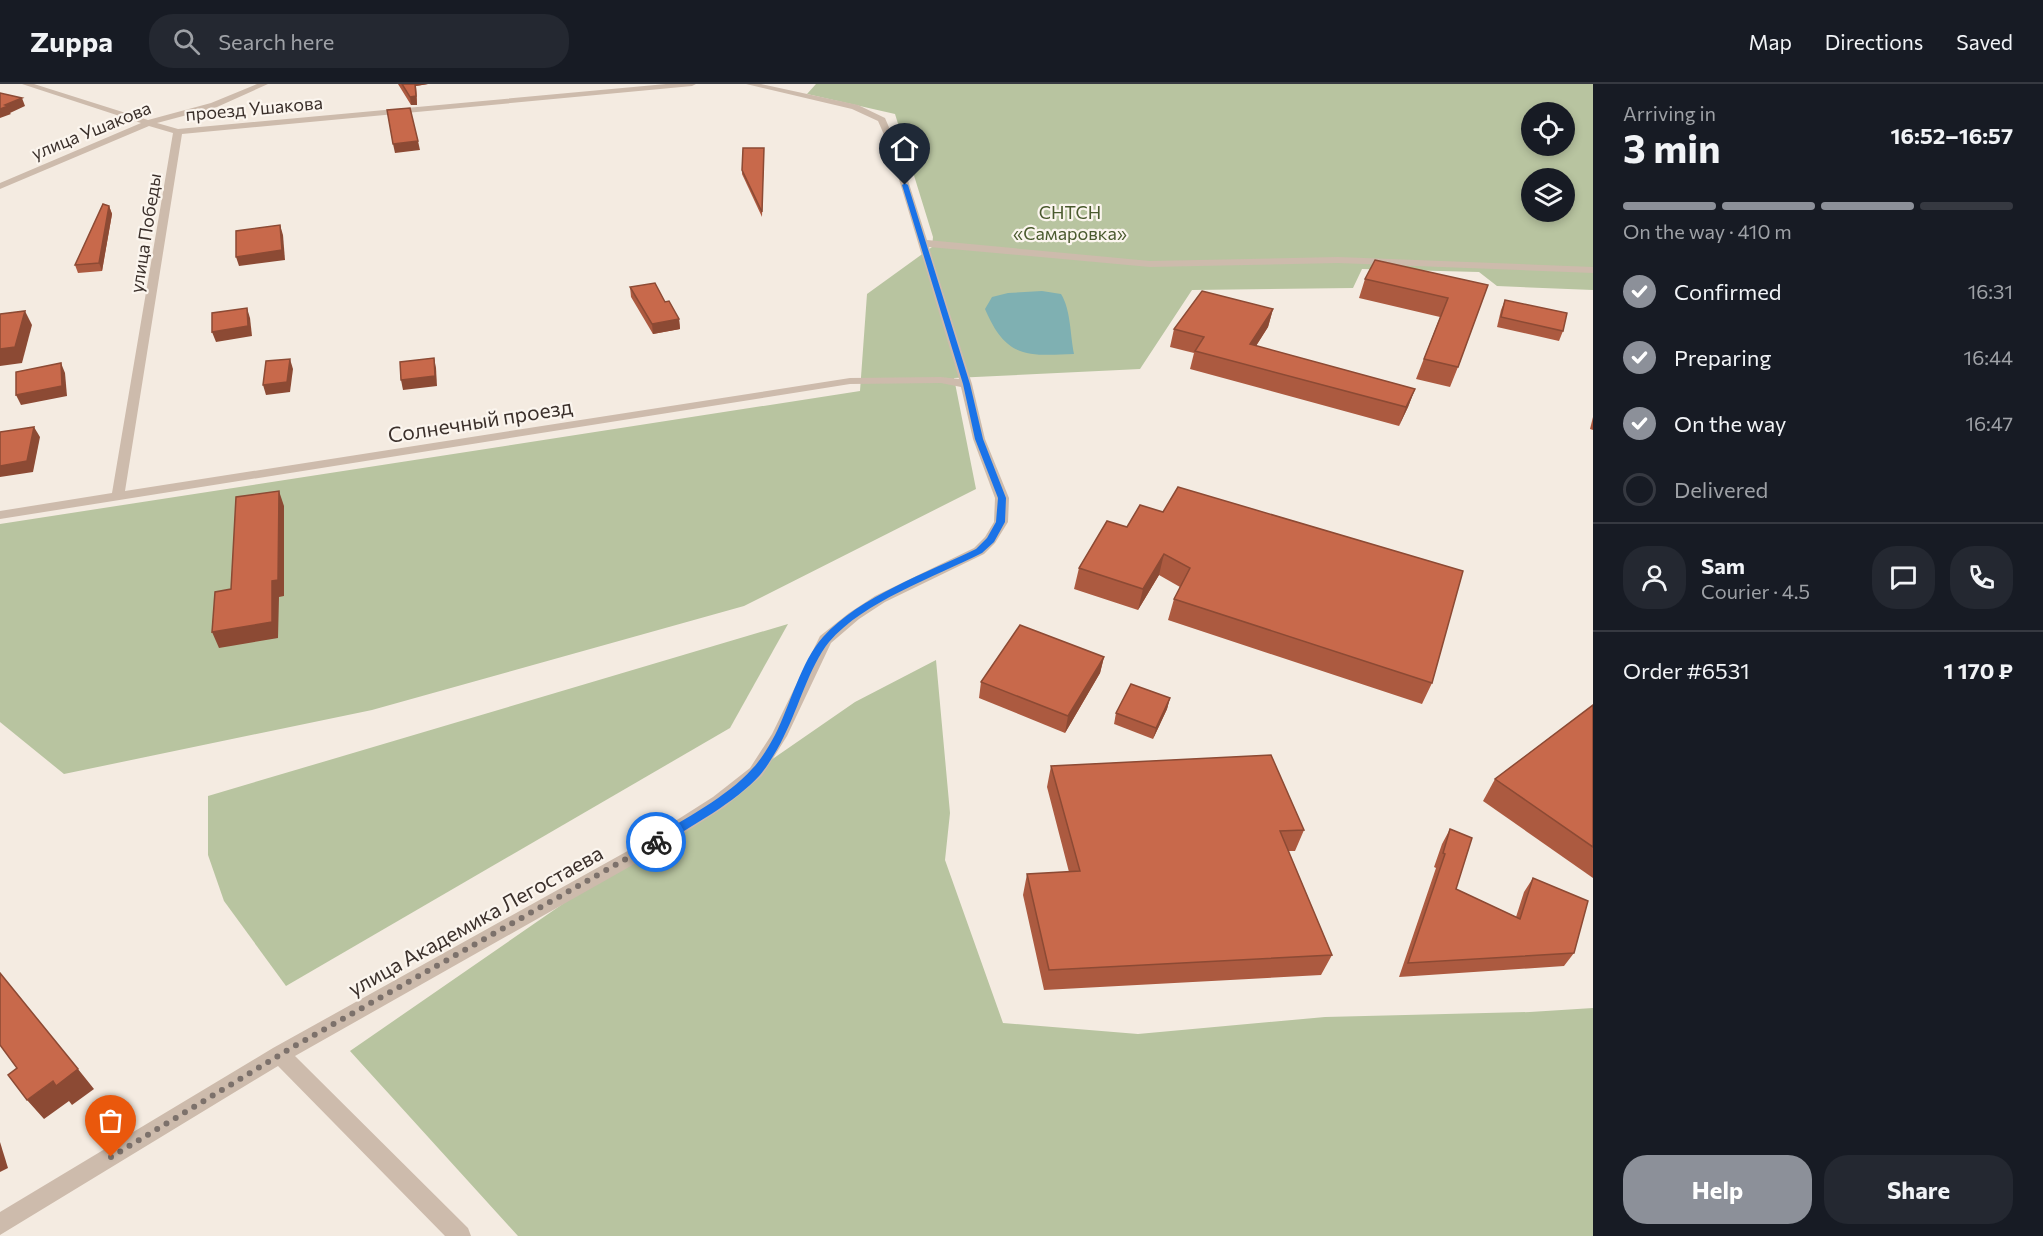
<!DOCTYPE html>
<html lang="en">
<head>
<meta charset="utf-8">
<style>
	:root { --surface:#171b24; --page:#242831; --text:#f1f3f6; --muted:#9ea1a6; --line:#363941; --accent:#8c9099 }
	body { margin:0; font-family:Commissioner,sans-serif; background:var(--page); color:var(--text); height:100vh; display:flex; flex-direction:column; font-size:22px; white-space:nowrap }
	* { box-sizing:border-box; margin:0 }
	p { font-size:20px; color:var(--muted) }
	.icon { flex:none; width:33px; height:33px; fill:none; stroke:currentColor; stroke-width:2; stroke-linecap:round; stroke-linejoin:round }
	.map { position:relative; flex:1; overflow:hidden }
	.details { display:flex; flex-direction:column; background:var(--surface); width:450px }
	.details>* { flex:none }
	.buttons { position:absolute; left:1521px; top:18px; display:grid; gap:12px }
	.buttons a { display:grid; place-items:center; width:54px; height:54px; border-radius:50%; background:var(--surface); box-shadow:0 3px 9px #0003; font-size:30px }
	.pin { position:absolute; display:grid; place-items:center; width:51px; height:51px; color:#fff; margin:-62px -26px; border-radius:50% 50% 50% 0; rotate:-45deg; box-shadow:0 0 6px #0007 }
	.pin .icon { rotate:45deg }
	.courier { position:absolute; display:grid; place-items:center; width:60px; height:60px; margin:-30px; border:4px solid #1a73e8; border-radius:50%; background:#fff; color:#222; box-shadow:0 2px 8px #0007 }
	.overview em { font-style:normal; font-weight:700 }
	.overview div { display:flex; flex-direction:column-reverse }
	.overview { display:flex; align-items:center; justify-content:space-between; height:102px; padding:0 30px }
	h1 { font-size:39px; font-weight:700; line-height:45px }
	.bar { display:grid; grid-template-columns:repeat(4,1fr); gap:9px 6px; align-content:center; height:72px; padding:0 30px }
	.bar i { height:8px; border-radius:4px; background:var(--line) }
	.bar .selected { background:var(--accent) }
	.bar p { grid-column:span 4 }
	.line { display:flex; align-items:center; gap:15px; padding:0 30px; border-top:2px solid var(--line) }
	.line div { flex:1 }
	.round { display:grid; place-items:center; flex:none; width:63px; height:63px; border-radius:24px; background:var(--page) }
	ol { padding:0 30px; list-style:none }
	li { display:flex; align-items:center; gap:18px; height:66px }
	li p { margin-inline-start:auto }
	li .icon { padding:6px; border-radius:50%; background:var(--accent); color:#fff; stroke-width:4 }
	li:last-child { color:var(--muted) }
	li i { width:33px; height:33px; border:3px solid var(--line); border-radius:50% }
	.primary-button { display:flex; gap:12px; margin-top:auto; padding:12px 30px }
	.primary-button a { flex:1; height:69px; border-radius:24px; background:var(--accent); color:#fff; font-size:24px; font-weight:700; line-height:69px; text-align:center }
	.primary-button a+a { background:var(--page); color:var(--text) }
	header { display:flex; align-items:center; gap:36px; box-sizing:border-box; height:84px; padding:0 30px; background:var(--surface); border-bottom:2px solid var(--line) }
	header strong { font-size:28px }
	nav { display:flex; gap:33px; margin-inline-start:auto; font-size:21px }
	.search { width:420px; height:54px; background:var(--page); display:flex; align-items:center; gap:15px; box-sizing:border-box; padding:0 21px; border-radius:24px; color:var(--muted); font-size:22px }
	main { display:flex; flex:1; min-height:0 }
	.map>svg:first-child { display:block }
</style>
</head>
<body>
<header>
<strong>Zuppa</strong>
<div class="search"><svg class="icon" aria-label="search" viewBox="0 0 24 24"><circle cx="10" cy="10" r="6"/><path d="M15 15l6 6"/></svg>Search here</div>
<nav><a>Map</a><a>Directions</a><a>Saved</a></nav>
</header>
<main>
<div class="map">
<svg width="1593" height="1152" viewBox="0 0 1593 1152">
	<rect width="100%" height="100%" fill="#f4ebe1"/>
	<!-- green -->
	<g fill="#b8c4a0" fill-rule="evenodd">
		<path d="M816 0H1593V206L1497 202 1479 188 1362 185 1353 204 1192 206 1140 285 954 294 976 405 744 522 372 626 64 690 0 638V440L860 307 867 210 932 163 933 153 895 30 807 10ZM1532 28H1564V62H1532ZM1532 94H1564V128H1532Z"/>
		<polygon points="788,540 730,644 286,902 224,817 208,771 208,712"/>
		<polygon points="936,576 950,729 945,776 1003,939 1138,950 1325,933 1530,928 1593,924 1593,1152 518,1152 350,967 855,618"/>
	</g>
	<!-- water -->
	<path fill="#7fb0b2" d="M1042 207 1061 210C1071 226 1070 251 1074 270 1026 272 1006 274 985 225L992 213 1008 209Z"/>
	<g fill="none" stroke-linecap="round" stroke-linejoin="round">
		<!-- street -->
		<polygon fill="#cdbbac" fill-rule="evenodd" points="22,0 34,0 148,36 211,19 257,0 268,0 217,23 157,39 178,45 666,0 696,0 692,2 182,50 125,407 850,294 941,293 959,295 889,62 878,37 852,25 746,0 761,0 858,21 885,34 897,62 927,156 1150,177 1338,173 1593,183 1593,189 1338,179 1150,183 929,163 972,300 985,355 1009,414 1008,438 995,459 984,470 885,518 859,535 831,559 787,652 762,692 725,723 645,774 295,972 468,1144 471,1152 445,1152 278,982 0,1151 0,1128 273,964 633,764 713,713 750,684 772,650 820,552 849,529 875,512 974,464 985,453 994,438 995,414 973,355 961,303 941,299 850,300 0,435 0,427 112,409 173,49 149,42 0,105 0,99 141,39"/>
	</g>
	<!-- wall -->
	<g fill="#ac5a40">
		<polygon points="398,0 428,0 416,2 417,21 411,21"/>
		<polygon points="743,64 764,64 762,133 742,90"/>
		<polygon points="109,122 112,130 102,187 78,189 75,181"/>
		<polygon points="1365,195 1488,201 1458,283 1450,303 1416,295 1440,233 1359,214"/>
		<polygon points="630,203 665,218 679,235 680,245 653,250 631,213"/>
		<polygon points="1505,216 1563,247 1559,257 1497,243 1501,226"/>
		<polygon points="1273,225 1268,243 1256,262 1415,305 1408,323 1399,342 1190,285 1194,269 1170,263 1174,245"/>
		<polygon points="1593,333 1593,346 1590,345"/>
		<polygon points="1107,437 1432,599 1422,620 1168,536 1174,515 1180,503 1159,491 1138,526 1074,505 1079,484"/>
		<polygon points="1104,573 1100,589 1065,649 979,614 981,598"/>
		<polygon points="1170,614 1167,625 1153,655 1114,640 1116,629"/>
		<polygon points="1593,621 1593,794 1483,717 1495,695"/>
		<polygon points="1051,682 1304,746 1295,767 1288,767 1332,871 1321,891 1044,906 1023,811 1027,790 1069,788 1047,703"/>
		<polygon points="1450,745 1456,805 1516,833 1524,808 1533,794 1574,869 1564,882 1399,893 1436,784 1434,783 1442,760"/>
	</g>
	<!-- shaded-wall -->
	<g fill="#8c4a34">
		<polygon points="415,0 428,0 416,2 417,21 411,21 410,13"/>
		<polygon points="22,14 25,22 10,29 11,30 0,34 0,25 5,21"/>
		<polygon points="418,57 420,66 395,69 393,60"/>
		<polygon points="109,122 112,130 102,187 99,179"/>
		<polygon points="280,141 283,151 285,176 239,182 236,173"/>
		<polygon points="247,224 250,234 252,252 216,258 212,248"/>
		<polygon points="1273,225 1268,243 1245,279 1250,260"/>
		<polygon points="25,227 32,241 22,279 0,282 0,265"/>
		<polygon points="679,235 680,245 653,250 652,240"/>
		<polygon points="434,274 436,284 437,302 403,306 401,296"/>
		<polygon points="290,275 293,285 290,308 266,311 263,301"/>
		<polygon points="61,279 65,289 67,312 21,321 16,311"/>
		<polygon points="1415,305 1408,323 1399,342 1406,323"/>
		<polygon points="34,343 40,353 33,388 0,393 0,382"/>
		<polygon points="279,407 284,422 284,512 279,513 278,554 219,564 212,548"/>
		<polygon points="1164,470 1159,491 1138,526 1143,505"/>
		<polygon points="1104,573 1100,589 1065,649 1068,632"/>
		<polygon points="1170,614 1167,625 1153,655 1156,644"/>
		<polygon points="78,985 94,1005 72,1021 69,1017 44,1035 27,1016 53,997"/>
		<polygon points="0,1058 8,1084 0,1088"/>
	</g>
	<!-- building -->
	<g fill="#c8694b" stroke="#8c4a34" stroke-width="1.5">
		<polygon points="402,0 415,0 416,12 410,13"/>
		<polygon points="0,9 22,14 5,21 8,22 0,25"/>
		<polygon points="410,24 418,57 393,60 387,26"/>
		<polygon points="743,64 764,64 762,128 742,86"/>
		<polygon points="103,120 109,122 99,179 75,181"/>
		<polygon points="280,141 282,166 236,173 236,147"/>
		<polygon points="1375,176 1488,201 1458,283 1424,275 1448,214 1365,195"/>
		<polygon points="655,199 665,218 669,217 679,235 652,240 630,203"/>
		<polygon points="1202,207 1273,225 1250,260 1415,305 1406,323 1195,267 1204,253 1174,245"/>
		<polygon points="1505,216 1567,229 1563,247 1501,233"/>
		<polygon points="247,224 248,242 212,248 212,229"/>
		<polygon points="25,227 15,263 0,265 0,230"/>
		<polygon points="434,274 435,292 401,296 400,278"/>
		<polygon points="290,275 287,298 263,301 266,277"/>
		<polygon points="61,279 62,302 16,311 16,288"/>
		<polygon points="34,343 27,377 0,382 0,348"/>
		<polygon points="1178,403 1463,487 1432,599 1174,515 1190,484 1164,470 1143,505 1079,484 1107,437 1127,443 1140,421 1163,428"/>
		<polygon points="279,407 278,496 272,497 272,538 212,548 215,508 231,505 236,413"/>
		<polygon points="1020,541 1104,573 1068,632 981,598"/>
		<polygon points="1131,600 1170,614 1156,644 1116,629"/>
		<polygon points="1593,621 1593,763 1495,695"/>
		<polygon points="1271,671 1304,746 1280,747 1332,871 1049,886 1027,790 1080,787 1051,682"/>
		<polygon points="1450,745 1472,754 1456,805 1520,835 1533,794 1588,817 1574,869 1408,879 1445,770 1443,769"/>
		<polygon points="0,889 78,985 56,1002 53,997 27,1016 8,991 17,984 0,961"/>
	</g>
	<!-- route -->
	<path fill="#1a73e8" d="M905 99 908 101 970 300 983 355 1006 414 1005 438 994 458 982 469C935 493 864 517 829 558 809 583 799 623 784 652 778 665 769 680 760 691 736 718 691 742 660 762H652V755C684 735 727 713 752 685 761 676 769 662 775 651 790 622 801 577 823 553 860 512 927 489 976 465L987 454 996 438 998 414 975 355 963 300 902 101Z"/>
	<g fill="none" stroke-linecap="round" stroke-linejoin="round">
		<!-- done -->
		<polyline stroke="#7c716b" stroke-width="6" stroke-dasharray="0 10.8" points="111,1073 293,963 656,758"/>
	</g>
	<g text-anchor="middle" dominant-baseline="central" stroke-width="4.5" stroke-linejoin="round" paint-order="stroke">
		<!-- far-street labels -->
		<g font-size="18" fill="#3b302b" stroke="#fbf5ee">
			<text transform="translate(254 24) rotate(-5)">проезд Ушакова</text>
			<text transform="translate(91 46) rotate(-22)">улица Ушакова</text>
			<text transform="translate(145 149) rotate(-81)">улица Победы</text>
		</g>
		<!-- far-park labels -->
		<g font-size="18" fill="#4a5a2e" stroke="#fbf5ee">
			<text x="1070" y="128">СНТСН<tspan x="1070" dy="21">«Самаровка»</tspan></text>
		</g>
		<!-- street labels -->
		<g font-size="21" fill="#3b302b" stroke="#fbf5ee">
			<text transform="translate(480 336) rotate(-9)">Солнечный проезд</text>
			<text transform="translate(475 836) rotate(-29)">улица Академика Легостаева</text>
		</g>
	</g>
</svg>
<div class="buttons">
<a><svg class="icon" aria-label="locate" viewBox="0 0 24 24"><circle cx="12" cy="12" r="6"/><path d="M12 2v4M12 18v4M2 12h4M18 12h4"/></svg></a>
<a><svg class="icon" aria-label="layers" viewBox="0 0 24 24"><path d="M12 4l9 5-9 5-9-5zM3 14l9 5 9-5"/></svg></a>
</div>
<div class="pin" style="left:111px;top:1073px;background:#ea580c"><svg class="icon" aria-label="bag" viewBox="0 0 24 24"><path d="M5 8h14l-1 12H6zM9 8a3 3 0 0 1 6 0"/></svg></div>
<div class="pin" style="left:905px;top:101px;background:#1f2937"><svg class="icon" aria-label="home" viewBox="0 0 24 24"><path d="M3 11l9-7 9 7M6 9v11h12V9"/></svg></div>
<div class="courier" style="left:656px;top:758px"><svg class="icon" aria-label="bike" viewBox="0 0 24 24"><circle cx="6" cy="16" r="4"/><circle cx="18" cy="16" r="4"/><path d="M6 16l4-8h5l3 8M10 8l3 8H6M13 5h3"/></svg></div>
</div>
<section class="details">
<div class="overview"><div><h1>3 min</h1><p>Arriving in</p></div><em>16:52–16:57</em></div>
<div class="bar"><i class="selected"></i><i class="selected"></i><i class="selected"></i><i></i><p>On the way · 410 m</p></div>
<ol>
<li><svg class="icon" aria-label="check" viewBox="0 0 24 24"><path d="M5 12l5 5 9-10"/></svg>Confirmed<p>16:31</p></li>
<li><svg class="icon" aria-label="check" viewBox="0 0 24 24"><path d="M5 12l5 5 9-10"/></svg>Preparing<p>16:44</p></li>
<li><svg class="icon" aria-label="check" viewBox="0 0 24 24"><path d="M5 12l5 5 9-10"/></svg>On the way<p>16:47</p></li>
<li><i></i>Delivered</li>
</ol>
<div class="line" style="height:108px"><a class="round"><svg class="icon" aria-label="person" viewBox="0 0 24 24"><circle cx="12" cy="8" r="4"/><path d="M4 21q1-7 8-7t8 7"/></svg></a><div><b>Sam</b><p>Courier · 4.5</p></div><a class="round"><svg class="icon" aria-label="chat" viewBox="0 0 24 24"><path d="M4 5h16v11H9l-5 4z"/></svg></a><a class="round"><svg class="icon" aria-label="phone" viewBox="0 0 24 24"><path d="M5 4h4l2 5-3 2q2 4 5 5l2-3 5 2v4C11 20 4 13 5 4z"/></svg></a></div>
<div class="line" style="height:78px"><div>Order #6531</div><b>1 170 ₽</b></div>
<div class="primary-button"><a>Help</a><a>Share</a></div>
</section>
</main>
</body>
</html>
